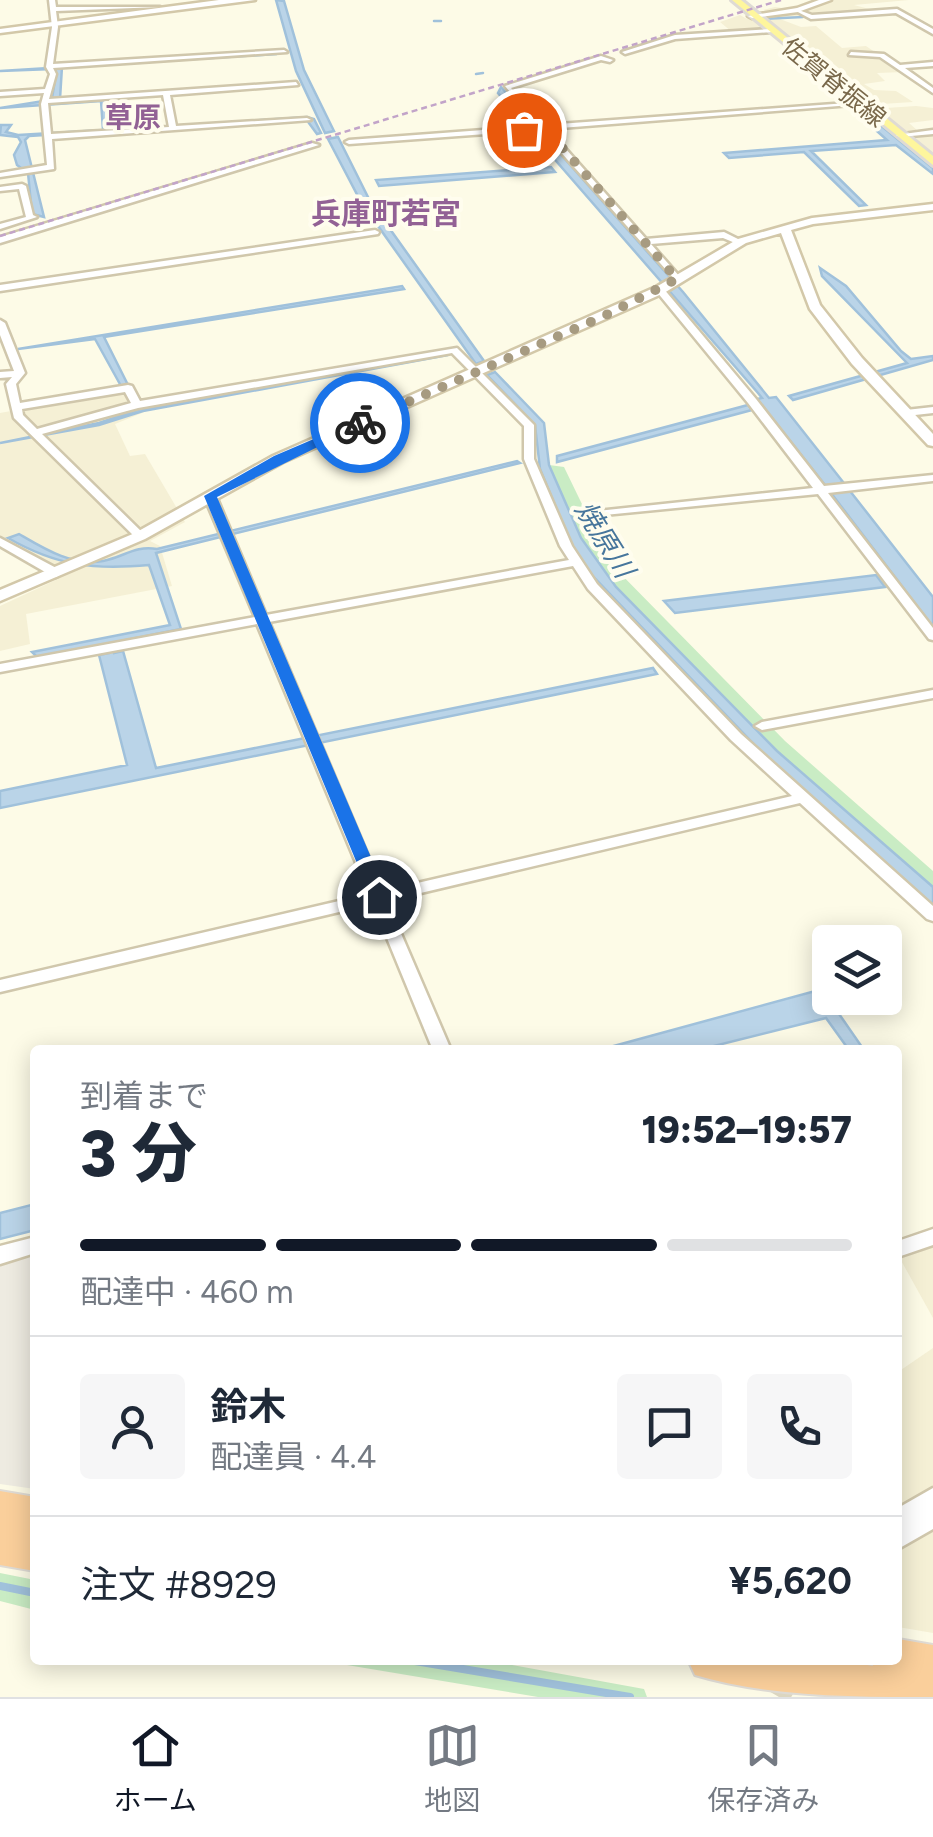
<!DOCTYPE html>
<html lang="ja">
<head>
<meta charset="utf-8">
<style>
	:root { --surface:#fff; --page:#f6f6f7; --text:#1f2937; --muted:#747a83; --line:#e0e1e3; --accent:#111827 }
	body { margin:0; font-family:Figtree,"Noto Sans JP",sans-serif; background:var(--page); color:var(--text); height:100vh; display:flex; flex-direction:column; font-size:38px; white-space:nowrap }
	* { box-sizing:border-box; margin:0 }
	p { font-size:32px; color:var(--muted) }
	.icon { flex:none; width:55px; height:55px; fill:none; stroke:currentColor; stroke-width:2; stroke-linecap:round; stroke-linejoin:round }
	.map { position:relative; flex:1; overflow:hidden }
	.panel { position:absolute; left:30px; top:1045px; width:872px; height:620px; display:flex; flex-direction:column; background:var(--surface); border-radius:10px; box-shadow:0 5px 25px #0003 }
	.panel>* { flex:none }
	.tools { position:absolute; left:812px; top:925px; display:grid; gap:20px }
	.tools a { display:grid; place-items:center; width:90px; height:90px; border-radius:10px; background:var(--surface); box-shadow:0 5px 25px #0003; font-size:50px }
	.pin { position:absolute; display:grid; place-items:center; width:85px; height:85px; color:#fff; margin:-42px; border:5px solid #fff; border-radius:50%; box-shadow:0 2px 10px #0007 }
	.courier { position:absolute; display:grid; place-items:center; width:100px; height:100px; margin:-50px; border:8px solid #1a73e8; border-radius:50%; background:#fff; color:#222; box-shadow:0 2px 12px #0007 }
	.head em { font-style:normal; font-weight:800 }
	.head div { display:flex; flex-direction:column-reverse }
	.head { display:flex; align-items:center; justify-content:space-between; height:170px; padding:0 50px }
	h1 { font-size:65px; font-weight:800; line-height:75px }
	.bar { display:grid; grid-template-columns:repeat(4,1fr); gap:15px 10px; align-content:center; height:120px; padding:0 50px }
	.bar i { height:12px; border-radius:8px; background:var(--line) }
	.bar .current { background:var(--accent) }
	.bar p { grid-column:span 4 }
	.line { display:flex; align-items:center; gap:25px; padding:0 50px; border-top:2px solid var(--line) }
	.line div { flex:1 }
	.round { display:grid; place-items:center; flex:none; width:105px; height:105px; border-radius:10px; background:var(--page) }
	.dock { display:flex; justify-content:space-around; align-items:center; height:140px; border-top:2px solid var(--line); background:var(--surface); font-size:28px; color:var(--muted) }
	.dock a { display:grid; justify-items:center; gap:5px }
	.dock .current { color:var(--accent) }
	.map>svg:first-child { display:block }
</style>
</head>
<body>
<div class="map">
<svg width="933" height="1697" viewBox="0 0 933 1697">
	<rect width="100%" height="100%" fill="#fdfbe7"/>
	<!-- residential -->
	<g fill="#f5f0d5">
		<polygon points="833,0 909,0 854,5 884,13 780,19 801,27 816,26 842,48 866,46 904,72 877,73 885,81 864,84 874,90 896,91 913,102 866,105 772,30 732,32 720,22 740,15 747,19 777,16 763,10 775,7 804,11"/>
		<polygon points="916,106 933,108 933,120 909,123 919,132 933,131 933,158 871,109"/>
		<polygon points="133,386 147,411 115,424 130,456 145,454 185,522 150,541 160,546 172,586 26,614 30,644 0,651 0,606 58,579 0,545 0,413 11,411 13,406"/>
		<polygon points="933,1243 933,1318 898,1255"/>
		<polygon points="933,1348 933,1633 898,1627 898,1372"/>
	</g>
	<!-- industrial -->
	<polygon fill="#eeebe1" points="30,1253 35,1294 35,1489 0,1484 0,1261"/>
	<!-- green -->
	<g fill="#c9ecc4">
		<polygon points="549,465 564,467 611,564 785,741 933,871 933,887 777,751 616,587 581,538"/>
		<polygon points="0,1573 35,1580 35,1610 0,1601"/>
		<polygon points="317,1660 484,1660 644,1689 647,1697 538,1697"/>
	</g>
	<!-- water -->
	<g fill="#bad4e8" stroke="#a0c1db" stroke-width="2.5">
		<polygon points="276,0 284,1 304,70 334,131 325,133 296,71"/>
		<polygon points="277,54 62,67 60,99 121,98 107,102 112,130 307,117 314,119 321,133 317,134 306,119 29,136 25,140 44,217 32,214 28,173 17,165 14,155 21,142 18,137 0,135 1,125 11,125 6,132 18,135 103,130 101,101 0,108 56,99 52,98 56,74 53,69 0,71"/>
		<polygon points="501,87 683,292 769,398 776,397 843,482 838,484 842,492 850,491 933,597 933,627 831,493 835,491 825,485 757,399 762,398 758,393 530,131 498,93"/>
		<polygon points="857,106 933,168 933,174 896,145 811,151 866,205 859,206 804,152 729,158 724,153 887,140 850,107"/>
		<polygon points="338,137 370,201 484,361 476,364 361,202 328,139"/>
		<polygon points="551,167 555,172 379,186 376,180"/>
		<polygon points="820,268 846,286 901,351 911,359 933,356 933,360 793,400 789,396 907,363 822,276"/>
		<polygon points="402,286 404,289 104,337 128,385 121,386 95,339 18,349"/>
		<polygon points="448,355 143,411 99,425 0,443 99,423 140,409"/>
		<polygon points="495,372 544,423 549,465 581,538 616,587 777,751 933,887 933,905 768,759 588,571 571,544 540,469 535,425 487,375"/>
		<polygon points="748,405 752,410 557,462 557,456"/>
		<path d="M517 461 520 463 156 553 181 629 111 643 114 653 123 651 156 768 653 668 657 674 0 808V791L127 765 99 655 109 653 107 644 37 657 32 652 170 625 149 565C93 570 57 566 8 538L19 534C43 548 73 567 103 561 124 557 135 545 157 549Z"/>
		<polygon points="876,575 885,587 675,613 664,601"/>
		<polygon points="830,987 828,998 864,1050 849,1050 826,1018 698,1050 599,1050"/>
		<polygon points="35,1204 35,1230 0,1239 0,1213"/>
	</g>
	<g fill="none" stroke-linecap="round" stroke-linejoin="round">
		<!-- stream-far1 -->
		<g stroke="#a0c1db" stroke-width="2.5">
			<polyline points="761,19 803,17"/>
			<polyline points="434,21 441,21"/>
			<polyline points="476,74 483,73"/>
		</g>
		<!-- stream -->
		<g stroke="#a0c1db" stroke-width="8">
			<polyline points="0,1586 35,1593"/>
			<polyline points="409,1660 630,1697"/>
		</g>
		<!-- street-tunnel -->
		<polyline stroke="#dcd6c0" stroke-width="21" stroke-dasharray="21 11" stroke-linecap="butt" points="779,1697 801,1660"/>
		<defs>
			<g id="street">
				<path d="M49 0H55L56 7H160L56 11 58 27 53 64 284 50 287 52 53 68 56 74 49 99 296 82 298 85 170 95 176 126 307 118 311 120 52 139 54 169 0 177V173L47 165 41 104 44 93 0 96V92L45 89 50 74 46 67 52 27ZM163 95 169 127 51 134 48 103Z"/>
				<polygon points="796,9 812,15 897,9 933,29 933,34 896,13 811,19 796,11"/>
				<polygon points="770,29 772,32 675,39 625,54 622,52 675,35"/>
				<polygon points="851,52 884,54 900,65 933,62 933,66 905,68 933,88 933,93 880,57 849,55"/>
				<polygon points="601,56 613,60 610,62 601,60 511,88 545,125 861,102 864,104 548,129 646,239 724,232 744,242 740,245 723,238 651,244 680,277 680,281 677,282 541,130 349,144 345,142 349,140 538,126 505,86"/>
				<polygon points="933,130 933,134 900,137 896,135"/>
				<polygon points="312,143 319,145 0,243 0,237"/>
				<polygon points="22,184 26,186 33,215 37,217 0,229 0,224 26,217 19,189 0,191 0,187"/>
				<polygon points="375,230 379,232 378,234 0,291 0,285"/>
				<polygon points="660,287 663,288 756,399 824,486 933,475 933,481 828,493 933,628 933,640 929,639 818,494 584,517 584,513 588,512 813,488 748,403 657,292 656,290"/>
				<path d="M0 320 5 323 25 373 16 384 20 403 128 385 132 386 140 401 457 348 534 425V459L572 546 597 584 741 734 933 906V921L927 919 800 803 387 901 451 1050H433L373 904 0 992V980L369 894 257 624 0 672V664L255 617 204 496 206 494 210 493 216 496 266 615 569 560 560 546 524 459V426L452 353 138 408 42 434 146 536 144 538H136L14 418 6 384 12 377 0 378V372L14 371 0 335ZM125 392 131 403 37 429 23 415 22 409ZM573 566 588 589 731 740 792 796 383 891 269 622Z"/>
				<polygon points="933,407 933,413 906,416 901,413 906,410"/>
				<polygon points="0,538 60,570 62,573 56,577 52,576 0,546"/>
				<polygon points="933,690 933,698 762,730 755,726 762,722"/>
				<polygon points="933,1229 933,1245 898,1257 898,1241"/>
				<polygon points="35,1237 35,1253 0,1264 0,1246"/>
				<polygon points="933,1488 933,1529 898,1549 898,1508"/>
			</g>
			<g id="secondary">
				<polygon points="219,0 255,0 0,33 0,29"/>
				<polygon points="819,0 831,0 798,12 752,18 748,16 797,8"/>
				<polygon points="933,204 933,210 813,224 791,230 820,305 862,358 933,434 933,446 928,445 852,364 810,309 781,233 746,243 664,293 283,462 145,539 0,601 0,590 135,533 273,456 656,287 738,239 812,218"/>
			</g>
			<polygon id="primary" points="732,0 741,0 933,156 933,165"/>
			<g id="highway">
				<polygon points="0,1491 35,1497 35,1571 0,1565"/>
				<path d="M898 1639 933 1645V1697C856 1697 768 1697 695 1675L688 1660H839L873 1666 870 1660H898Z"/>
			</g>
		</defs>
		<!-- street casing -->
		<use href="#street" stroke="#d0c7ac" stroke-width="5"/>
		<!-- secondary casing -->
		<use href="#secondary" stroke="#d3c8a9" stroke-width="5"/>
		<!-- primary casing -->
		<use href="#primary" stroke="#dfdbd4" stroke-width="6"/>
		<!-- highway casing -->
		<use href="#highway" stroke="#dfdbd4" stroke-width="4"/>
		<!-- street -->
		<use href="#street" fill="#fff" fill-rule="evenodd"/>
		<!-- secondary -->
		<use href="#secondary" fill="#fff" fill-rule="evenodd"/>
		<!-- primary -->
		<use href="#primary" fill="#fef69d" fill-rule="evenodd"/>
		<!-- highway -->
		<use href="#highway" fill="#facf9b" fill-rule="evenodd"/>
		<!-- rail -->
		<polyline stroke="#c2a4c9" stroke-width="2.5" stroke-dasharray="6 4" stroke-linecap="butt" points="0,236 781,0"/>
	</g>
	<!-- route -->
	<polygon fill="#1a73e8" points="356,421 366,423 217,497 388,897 379,903 371,897 204,496 274,456"/>
	<g fill="none" stroke-linecap="round" stroke-linejoin="round">
		<!-- done -->
		<polyline stroke="#a79b81" stroke-width="10" stroke-dasharray="0 18" points="360,423 602,317 677,279 545,128 524,130"/>
	</g>
	<g text-anchor="middle" dominant-baseline="central" stroke-width="8" stroke-linejoin="round" paint-order="stroke">
		<!-- far-street labels -->
		<g font-size="25" fill="#79684a" stroke="#fffdee">
			<text transform="translate(834 82) rotate(39)">佐賀脊振線</text>
		</g>
		<!-- far-neighbourhood labels -->
		<g font-size="28" font-weight="bold" fill="#926195" stroke="#fffdee">
			<text x="133" y="117">草原</text>
		</g>
		<!-- far-water labels -->
		<g font-size="28" font-style="italic" fill="#47769c" stroke="#fffdee">
			<text transform="translate(605 539) rotate(58)">焼原川</text>
		</g>
		<!-- far-quarter labels -->
		<g font-size="30" font-weight="bold" fill="#926195" stroke="#fffdee">
			<text x="386" y="213">兵庫町若宮</text>
		</g>
	</g>
</svg>
<div class="tools">
<a><svg class="icon" aria-label="layers" viewBox="0 0 24 24"><path d="M12 4l9 5-9 5-9-5zM3 14l9 5 9-5"/></svg></a>
</div>
<div class="pin" style="left:524px;top:130px;background:#ea580c"><svg class="icon" aria-label="bag" viewBox="0 0 24 24"><path d="M5 8h14l-1 12H6zM9 8a3 3 0 0 1 6 0"/></svg></div>
<div class="pin" style="left:379px;top:897px;background:#1f2937"><svg class="icon" aria-label="home" viewBox="0 0 24 24"><path d="M3 11l9-7 9 7M6 9v11h12V9"/></svg></div>
<div class="courier" style="left:360px;top:423px"><svg class="icon" aria-label="bike" viewBox="0 0 24 24"><circle cx="6" cy="16" r="4"/><circle cx="18" cy="16" r="4"/><path d="M6 16l4-8h5l3 8M10 8l3 8H6M13 5h3"/></svg></div>
<section class="panel">
<div class="head"><div><h1>3 分</h1><p>到着まで</p></div><em>19:52–19:57</em></div>
<div class="bar"><i class="current"></i><i class="current"></i><i class="current"></i><i></i><p>配達中 · 460 m</p></div>
<div class="line" style="height:180px"><a class="round"><svg class="icon" aria-label="person" viewBox="0 0 24 24"><circle cx="12" cy="8" r="4"/><path d="M4 21q1-7 8-7t8 7"/></svg></a><div><b>鈴木</b><p>配達員 · 4.4</p></div><a class="round"><svg class="icon" aria-label="chat" viewBox="0 0 24 24"><path d="M4 5h16v11H9l-5 4z"/></svg></a><a class="round"><svg class="icon" aria-label="phone" viewBox="0 0 24 24"><path d="M5 4h4l2 5-3 2q2 4 5 5l2-3 5 2v4C11 20 4 13 5 4z"/></svg></a></div>
<div class="line" style="height:130px"><div>注文 #8929</div><b>¥5,620</b></div>
</section>
</div>
<nav class="dock">
<a class="current"><svg class="icon" aria-label="home" viewBox="0 0 24 24"><path d="M3 11l9-7 9 7M6 9v11h12V9"/></svg>ホーム</a>
<a><svg class="icon" aria-label="map" viewBox="0 0 24 24"><path d="M3 6l6-2 6 2 6-2v14l-6 2-6-2-6 2zM9 4v14M15 6v14"/></svg>地図</a>
<a><svg class="icon" aria-label="saved" viewBox="0 0 24 24"><path d="M7 4h10v16l-5-4-5 4z"/></svg>保存済み</a>
</nav>
</body>
</html>
